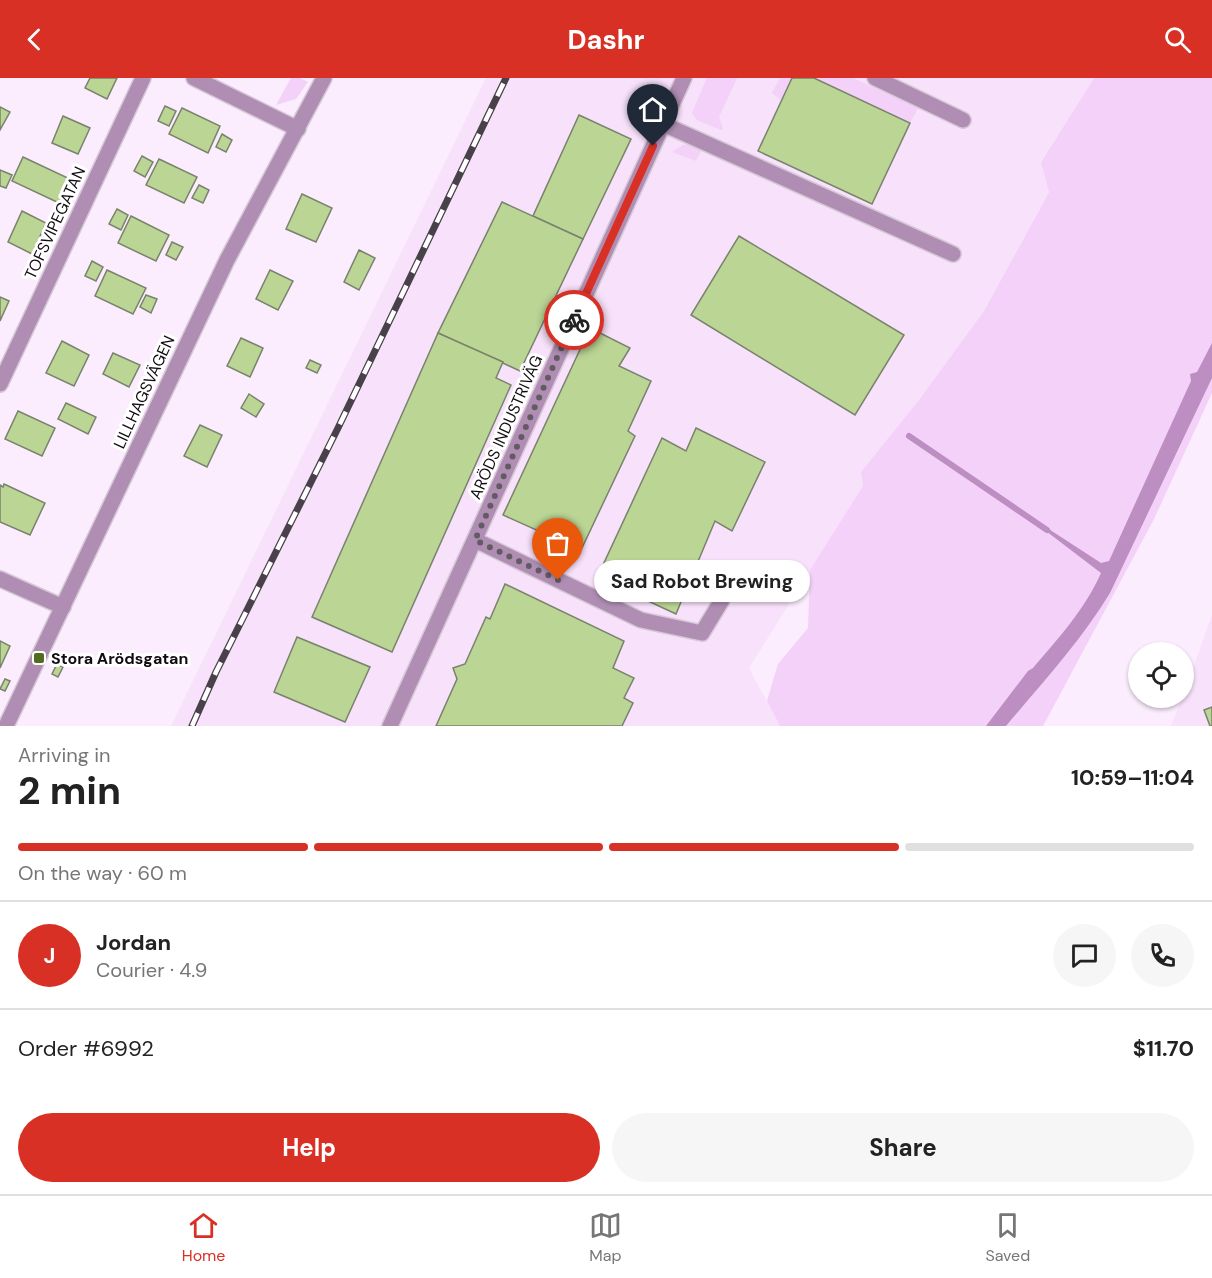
<!DOCTYPE html>
<html lang="en">
<head>
<meta charset="utf-8">
<style>
	:root { --surface:#fff; --page:#f6f6f6; --text:#222; --muted:#767676; --line:#e0e0e0; --accent:#d93025 }
	body { margin:0; font-family:"DM Sans",sans-serif; background:var(--page); color:var(--text); height:100vh; display:flex; flex-direction:column; font-size:22px; white-space:nowrap }
	* { box-sizing:border-box; margin:0 }
	p { font-size:20px; color:var(--muted) }
	.icon { flex:none; width:33px; height:33px; fill:none; stroke:currentColor; stroke-width:2; stroke-linecap:round; stroke-linejoin:round }
	.map { position:relative; height:648px; overflow:hidden }
	.panel { display:flex; flex-direction:column; background:var(--surface); flex:1 }
	.panel>* { flex:none }
	.fabs { position:absolute; left:1128px; top:564px; display:grid; gap:12px }
	.fabs a { display:grid; place-items:center; width:66px; height:66px; border-radius:50%; background:var(--surface); box-shadow:0 2px 4px #0004; font-size:30px }
	.pin { position:absolute; display:grid; place-items:center; width:51px; height:51px; color:#fff; margin:-62px -26px; border-radius:50% 50% 50% 0; rotate:-45deg; box-shadow:0 0 6px #0007 }
	.pin .icon { rotate:45deg }
	.courier { position:absolute; display:grid; place-items:center; width:60px; height:60px; margin:-30px; border:4px solid #d93025; border-radius:50%; background:#fff; color:#222; box-shadow:0 2px 8px #0007 }
	.bubble { position:absolute; height:42px; border-radius:21px; background:var(--surface); box-shadow:0 2px 4px #0004; font-size:20px; font-weight:700; line-height:42px; text-align:center }
	.summary em { font-style:normal; font-weight:700 }
	.summary div { display:flex; flex-direction:column-reverse }
	.summary { display:flex; align-items:center; justify-content:space-between; height:102px; padding:0 18px }
	h1 { font-size:39px; font-weight:700; line-height:45px }
	.bar { display:grid; grid-template-columns:repeat(4,1fr); gap:9px 6px; align-content:center; height:72px; padding:0 18px }
	.bar i { height:8px; border-radius:4px; background:var(--line) }
	.bar .active { background:var(--accent) }
	.bar p { grid-column:span 4 }
	.line { display:flex; align-items:center; gap:15px; padding:0 18px; border-top:2px solid var(--line) }
	.line div { flex:1 }
	.round { display:grid; place-items:center; flex:none; width:63px; height:63px; border-radius:32px; background:var(--page) }
	.button { display:flex; gap:12px; margin-top:auto; padding:12px 18px }
	.button a { flex:1; height:69px; border-radius:36px; background:var(--accent); color:#fff; font-size:24px; font-weight:700; line-height:69px; text-align:center }
	.button a+a { background:var(--page); color:var(--text) }
	header { display:flex; justify-content:space-between; align-items:center; height:78px; padding:0 18px; background:var(--accent); color:#fff; font-size:27px; font-weight:700 }
	.tab-bar { display:flex; justify-content:space-around; align-items:center; height:84px; border-top:2px solid var(--line); background:var(--surface); font-size:16px; color:var(--muted) }
	.tab-bar a { display:grid; justify-items:center; gap:3px }
	.tab-bar .active { color:var(--accent) }
	.map>svg:first-child { display:block }
</style>
</head>
<body>
<header><svg class="icon" aria-label="back" viewBox="0 0 24 24"><path d="M15 5l-7 7 7 7"/></svg>Dashr<svg class="icon" aria-label="search" viewBox="0 0 24 24"><circle cx="10" cy="10" r="6"/><path d="M15 15l6 6"/></svg></header>
<div class="map">
<svg width="1212" height="648" viewBox="0 0 1212 648">
	<rect width="100%" height="100%" fill="#fbedfd"/>
	<!-- built -->
	<g fill="#f8e1fa">
		<polygon points="486,0 1094,0 1041,83 1049,113 984,233 919,322 861,394 863,408 749,590 780,648 171,648"/>
		<polygon points="1212,537 1212,648 1171,648 1182,620 1184,620 1184,615"/>
	</g>
	<!-- green -->
	<g fill="#f3d1f8">
		<polygon points="291,0 300,0 308,4 296,21 276,27"/>
		<polygon points="707,0 737,0 719,39 723,51 721,52 697,42 692,35"/>
		<polygon points="780,0 792,0 781,22 772,15"/>
		<polygon points="814,0 853,0 918,30 910,45"/>
		<polygon points="1094,0 1212,0 1212,315 1154,441 1043,648 780,648 767,623 778,586 808,550 810,492 863,408 861,394 919,322 984,233 1049,114 1041,84"/>
		<polygon points="689,66 702,71 696,83 672,74 683,67"/>
	</g>
	<!-- water -->
	<path fill="#bc8ec1" d="M1212 265V300L1110 515C1081 563 1042 605 1006 648H986L1028 593 1033 590C1058 561 1085 531 1101 495L1042 450 1041 446 1101 485 1109 483 1191 303 1190 296 1197 294Z"/>
	<g fill="none" stroke-linecap="round" stroke-linejoin="round">
		<!-- stream -->
		<polyline stroke="#bc8ec1" stroke-width="6" points="909,358 1047,452"/>
	</g>
	<!-- building -->
	<g fill="#bbd595" stroke="#79826d" stroke-width="1.5">
		<polygon points="90,0 117,0 107,21 85,10"/>
		<polygon points="792,0 814,0 910,45 872,126 758,73"/>
		<polygon points="165,28 176,33 169,48 158,43"/>
		<polygon points="0,29 10,34 0,52"/>
		<polygon points="182,30 220,48 208,75 169,56"/>
		<polygon points="579,37 631,61 583,161 533,138"/>
		<polygon points="63,38 90,50 78,76 52,65"/>
		<polygon points="222,56 232,62 226,74 216,69"/>
		<polygon points="142,78 153,84 145,99 134,93"/>
		<polygon points="23,79 70,101 59,125 12,103"/>
		<polygon points="159,81 197,99 184,125 146,107"/>
		<polygon points="0,92 12,97 6,110 0,108"/>
		<polygon points="199,107 209,112 203,125 192,120"/>
		<polygon points="302,116 332,130 316,164 286,151"/>
		<polygon points="502,124 583,161 520,293 438,255"/>
		<polygon points="117,131 128,137 121,152 109,146"/>
		<polygon points="22,133 46,145 32,176 8,164"/>
		<polygon points="131,138 169,157 156,183 118,165"/>
		<polygon points="739,158 904,257 855,337 691,237"/>
		<polygon points="172,164 183,169 176,182 166,177"/>
		<polygon points="359,172 375,180 359,212 344,204"/>
		<polygon points="92,183 103,189 96,203 85,198"/>
		<polygon points="107,192 146,210 133,236 95,218"/>
		<polygon points="270,192 293,203 278,232 256,221"/>
		<polygon points="146,217 157,221 151,235 140,229"/>
		<polygon points="0,219 9,223 0,243"/>
		<polygon points="590,250 630,270 619,288 651,303 628,353 635,358 581,472 503,437"/>
		<polygon points="438,255 503,284 496,300 511,307 392,574 312,539"/>
		<polygon points="241,260 263,270 250,299 227,288"/>
		<polygon points="62,263 89,277 74,308 46,295"/>
		<polygon points="113,275 140,287 129,309 103,296"/>
		<polygon points="310,282 321,287 317,295 306,290"/>
		<polygon points="249,316 264,326 256,339 241,330"/>
		<polygon points="66,325 96,339 88,356 58,341"/>
		<polygon points="18,333 55,350 42,378 5,361"/>
		<polygon points="200,347 222,357 207,389 184,378"/>
		<polygon points="696,350 765,384 732,453 715,443 676,536 633,516 637,503 603,487 662,360 686,373"/>
		<polygon points="4,406 45,425 30,457 0,444 0,407 3,409"/>
		<polygon points="505,506 624,563 613,590 634,600 624,620 633,625 622,648 436,648 457,601 453,590 465,586 486,539 490,541"/>
		<polygon points="297,559 370,589 345,644 274,614"/>
		<polygon points="0,563 10,568 0,590"/>
		<polygon points="57,586 63,589 58,599 52,596"/>
		<polygon points="5,601 10,603 5,613 0,611"/>
		<polygon points="1212,629 1212,648 1210,648 1204,632"/>
	</g>
	<g fill="none" stroke-linecap="round" stroke-linejoin="round">
		<defs>
			<g id="minor">
				<polyline points="194,0 298,51"/>
				<polyline points="875,0 963,42"/>
				<polyline points="663,46 953,176"/>
				<polyline points="0,306 143,0"/>
				<polyline points="475,462 641,542 702,555 722,522"/>
				<polyline points="0,501 63,529"/>
				<polyline points="6,648 227,182 324,0"/>
				<polyline points="390,648 684,0"/>
			</g>
		</defs>
		<!-- minor casing -->
		<use href="#minor" stroke="#d6c9d7" stroke-width="18"/>
		<!-- minor -->
		<use href="#minor" stroke="#b08eb4" stroke-width="15"/>
		<defs>
			<polyline id="rail" points="192,648 216,594 338,350 506,0"/>
		</defs>
		<!-- rail casing -->
		<use href="#rail" stroke="#494149" stroke-width="7"/>
		<!-- rail -->
		<use href="#rail" stroke="#fff" stroke-width="4.5" stroke-dasharray="14" stroke-linecap="butt"/>
	</g>
	<g fill="none" stroke-linecap="round" stroke-linejoin="round">
		<!-- done -->
		<polyline stroke="#635a64" stroke-width="6" stroke-dasharray="0 10.8" points="558,502 475,462 574,242"/>
		<!-- route -->
		<polyline stroke="#d93025" stroke-width="8" points="574,242 653,68"/>
	</g>
	<!-- markers -->
	<rect fill="#516c1e" stroke="#fff" stroke-width="2" x="33" y="574" width="12" height="12" rx="3"/>
	<g text-anchor="middle" dominant-baseline="central" stroke-width="6" stroke-linejoin="round" paint-order="stroke">
		<!-- street labels -->
		<g font-size="16" fill="#110b11" stroke="#fff">
			<text transform="translate(55 145) rotate(-65)">TOFSVIPEGATAN</text>
			<text transform="translate(144 314) rotate(-65)">LILLHAGSVÄGEN</text>
			<text transform="translate(506 349) rotate(-66)">ARÖDS INDUSTRIVÄG</text>
		</g>
		<!-- poi labels -->
		<g font-size="16" font-weight="bold" fill="#110b11" stroke="#fff" text-anchor="start">
			<text x="51" y="580">Stora Arödsgatan</text>
		</g>
	</g>
</svg>
<div class="fabs">
<a><svg class="icon" aria-label="locate" viewBox="0 0 24 24"><circle cx="12" cy="12" r="6"/><path d="M12 2v4M12 18v4M2 12h4M18 12h4"/></svg></a>
</div>
<div class="pin" style="left:558px;top:502px;background:#ea580c"><svg class="icon" aria-label="bag" viewBox="0 0 24 24"><path d="M5 8h14l-1 12H6zM9 8a3 3 0 0 1 6 0"/></svg></div>
<div class="pin" style="left:653px;top:68px;background:#1f2937"><svg class="icon" aria-label="home" viewBox="0 0 24 24"><path d="M3 11l9-7 9 7M6 9v11h12V9"/></svg></div>
<div class="courier" style="left:574px;top:242px"><svg class="icon" aria-label="bike" viewBox="0 0 24 24"><circle cx="6" cy="16" r="4"/><circle cx="18" cy="16" r="4"/><path d="M6 16l4-8h5l3 8M10 8l3 8H6M13 5h3"/></svg></div>
<div class="bubble" style="left:594px;top:482px;width:216px">Sad Robot Brewing</div>
</div>
<section class="panel">
<div class="summary"><div><h1>2 min</h1><p>Arriving in</p></div><em>10:59–11:04</em></div>
<div class="bar"><i class="active"></i><i class="active"></i><i class="active"></i><i></i><p>On the way · 60 m</p></div>
<div class="line" style="height:108px"><b class="round" style="background:var(--accent);color:#fff">J</b><div><b>Jordan</b><p>Courier · 4.9</p></div><a class="round"><svg class="icon" aria-label="chat" viewBox="0 0 24 24"><path d="M4 5h16v11H9l-5 4z"/></svg></a><a class="round"><svg class="icon" aria-label="phone" viewBox="0 0 24 24"><path d="M5 4h4l2 5-3 2q2 4 5 5l2-3 5 2v4C11 20 4 13 5 4z"/></svg></a></div>
<div class="line" style="height:78px"><div>Order #6992</div><b>$11.70</b></div>
<div class="button"><a>Help</a><a>Share</a></div>
</section>
<nav class="tab-bar">
<a class="active"><svg class="icon" aria-label="home" viewBox="0 0 24 24"><path d="M3 11l9-7 9 7M6 9v11h12V9"/></svg>Home</a>
<a><svg class="icon" aria-label="map" viewBox="0 0 24 24"><path d="M3 6l6-2 6 2 6-2v14l-6 2-6-2-6 2zM9 4v14M15 6v14"/></svg>Map</a>
<a><svg class="icon" aria-label="saved" viewBox="0 0 24 24"><path d="M7 4h10v16l-5-4-5 4z"/></svg>Saved</a>
</nav>
</body>
</html>
